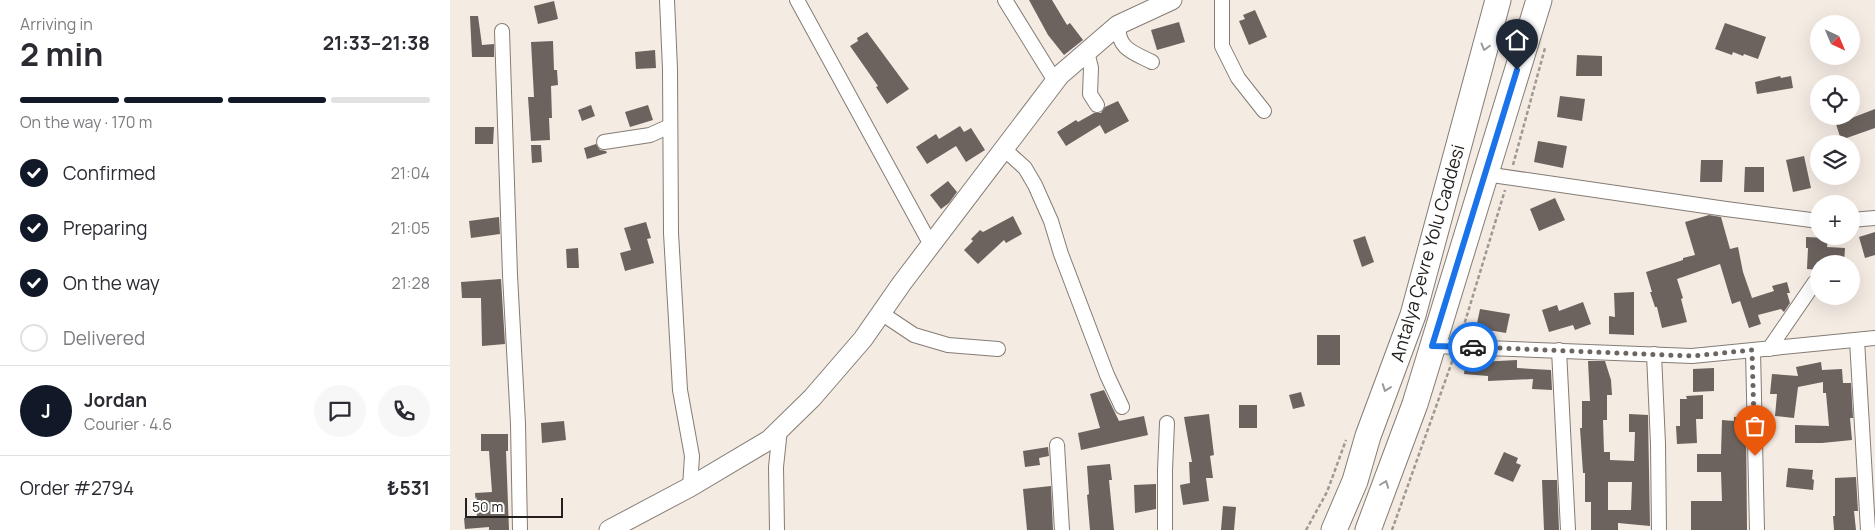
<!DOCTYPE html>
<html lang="en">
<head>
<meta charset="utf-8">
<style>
	:root { --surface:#fff; --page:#f7f7f7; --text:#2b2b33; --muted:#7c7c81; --line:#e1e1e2; --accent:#111827 }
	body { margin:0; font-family:Manrope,sans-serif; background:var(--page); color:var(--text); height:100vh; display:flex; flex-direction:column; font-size:19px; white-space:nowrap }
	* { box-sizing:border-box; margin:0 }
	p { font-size:16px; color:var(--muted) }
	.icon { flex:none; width:28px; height:28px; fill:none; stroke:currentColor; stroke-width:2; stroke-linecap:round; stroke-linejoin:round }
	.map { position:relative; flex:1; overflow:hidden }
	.sheet { display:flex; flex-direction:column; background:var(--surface); width:450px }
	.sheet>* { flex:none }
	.needle { width:32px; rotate:136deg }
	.tools { position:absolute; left:1360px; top:15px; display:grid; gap:10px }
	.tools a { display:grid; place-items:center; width:50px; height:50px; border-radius:50%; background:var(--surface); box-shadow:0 5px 20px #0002; font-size:25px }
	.scale { position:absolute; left:15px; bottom:12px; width:98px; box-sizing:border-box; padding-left:5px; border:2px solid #221f1c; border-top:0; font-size:14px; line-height:18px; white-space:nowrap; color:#221f1c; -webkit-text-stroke:4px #fff; paint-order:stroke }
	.pin { position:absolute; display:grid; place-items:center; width:42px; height:42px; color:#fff; margin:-51px -21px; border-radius:50% 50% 50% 0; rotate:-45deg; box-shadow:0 0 5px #0007 }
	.pin .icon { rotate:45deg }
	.courier { position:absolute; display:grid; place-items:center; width:50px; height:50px; margin:-25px; border:4px solid #1a73e8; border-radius:50%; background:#fff; color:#222; box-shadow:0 1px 6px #0007 }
	.head em { font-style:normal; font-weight:700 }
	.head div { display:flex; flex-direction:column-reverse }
	.head { display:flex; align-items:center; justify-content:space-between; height:85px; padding:0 20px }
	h1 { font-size:32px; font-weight:700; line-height:38px }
	.bar { display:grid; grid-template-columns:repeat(4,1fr); gap:8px 5px; align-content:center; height:60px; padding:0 20px }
	.bar i { height:6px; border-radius:4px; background:var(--line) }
	.bar .selected { background:var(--accent) }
	.bar p { grid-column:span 4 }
	.line { display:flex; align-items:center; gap:12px; padding:0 20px; border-top:1px solid var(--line) }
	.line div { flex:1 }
	.round { display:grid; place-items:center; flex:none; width:52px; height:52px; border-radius:26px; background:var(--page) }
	ol { padding:0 20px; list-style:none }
	li { display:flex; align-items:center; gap:15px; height:55px }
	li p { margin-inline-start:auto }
	li .icon { padding:5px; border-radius:50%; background:var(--accent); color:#fff; stroke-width:4 }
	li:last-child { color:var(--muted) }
	li i { width:28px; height:28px; border:2px solid var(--line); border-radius:50% }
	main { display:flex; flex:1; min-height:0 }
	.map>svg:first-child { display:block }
</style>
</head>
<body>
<main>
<section class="sheet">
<div class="head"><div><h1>2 min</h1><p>Arriving in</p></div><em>21:33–21:38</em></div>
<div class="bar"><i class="selected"></i><i class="selected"></i><i class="selected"></i><i></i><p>On the way · 170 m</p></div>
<ol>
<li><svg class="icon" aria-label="check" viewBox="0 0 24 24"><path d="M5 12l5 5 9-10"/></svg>Confirmed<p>21:04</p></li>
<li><svg class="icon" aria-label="check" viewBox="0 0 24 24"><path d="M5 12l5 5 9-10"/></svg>Preparing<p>21:05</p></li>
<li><svg class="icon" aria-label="check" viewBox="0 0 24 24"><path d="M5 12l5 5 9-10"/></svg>On the way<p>21:28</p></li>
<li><i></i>Delivered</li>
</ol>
<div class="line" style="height:90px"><b class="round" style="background:var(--accent);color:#fff">J</b><div><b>Jordan</b><p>Courier · 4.6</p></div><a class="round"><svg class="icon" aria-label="chat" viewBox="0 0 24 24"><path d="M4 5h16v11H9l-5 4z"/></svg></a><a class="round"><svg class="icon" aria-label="phone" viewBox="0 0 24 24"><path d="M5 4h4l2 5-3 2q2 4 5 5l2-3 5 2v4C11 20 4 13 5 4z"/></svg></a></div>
<div class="line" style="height:65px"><div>Order #2794</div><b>₺531</b></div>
</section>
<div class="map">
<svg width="1425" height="530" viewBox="0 0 1425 530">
	<rect width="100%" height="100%" fill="#f4ebe3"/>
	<!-- building -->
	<g fill="#6c635e" fill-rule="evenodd">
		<polygon points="579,0 602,0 617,25 620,23 633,40 614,55 598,35"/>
		<polygon points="104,1 108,19 88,24 84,6"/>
		<polygon points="805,10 817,37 799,45 789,21 795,19 793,15"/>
		<polygon points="20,16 28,16 32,45 44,44 44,57 22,57"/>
		<polygon points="729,22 735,42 707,50 701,30"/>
		<polygon points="1275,23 1316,37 1308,59 1294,54 1293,56 1283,52 1282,55 1265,49"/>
		<polygon points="417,32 459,89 437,104 426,87 428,86 400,46 408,41 407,38"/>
		<polygon points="103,41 104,70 107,70 108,85 101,86 102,118 99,118 100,140 81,141 78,97 84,97 81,42"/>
		<polygon points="205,50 206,68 186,69 185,52"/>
		<polygon points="1127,55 1152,56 1152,76 1126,76"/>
		<polygon points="1330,76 1331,78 1341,76 1343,88 1307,94 1305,82"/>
		<polygon points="1110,96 1135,99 1132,121 1107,117"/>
		<polygon points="668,101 679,121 655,134 650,125 616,146 607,132 626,120 628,122 644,113 651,113 655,107"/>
		<polygon points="141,105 145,116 132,121 128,110"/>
		<polygon points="198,105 203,120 180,127 175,112"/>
		<polygon points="1425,109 1425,128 1391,140 1386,124"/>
		<polygon points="510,126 514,132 521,128 535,150 516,162 506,146 477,164 466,147 486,134 489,139"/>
		<polygon points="25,127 44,127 43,144 25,144"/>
		<polygon points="1088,141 1117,146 1113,168 1084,162"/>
		<polygon points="146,144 150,150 156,151 157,153 137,159 134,148"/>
		<polygon points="81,145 91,145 92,162 82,163"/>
		<polygon points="1354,156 1361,188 1343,192 1336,160"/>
		<polygon points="1251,160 1273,160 1272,182 1250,182"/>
		<polygon points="1295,167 1314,167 1314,192 1294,192"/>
		<polygon points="498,181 507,192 499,203 491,209 480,195"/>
		<polygon points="1105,198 1115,220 1089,231 1080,209"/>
		<polygon points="1259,215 1271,217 1280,249 1288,247 1293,272 1302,298 1324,291 1322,286 1337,282 1340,293 1337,293 1340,303 1334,312 1331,309 1308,315 1311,324 1299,328 1290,301 1282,304 1270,264 1227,279 1233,298 1231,299 1237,322 1212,328 1207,307 1205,307 1200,292 1202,292 1196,272 1233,260 1233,258 1245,255 1235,222"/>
		<polygon points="563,216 572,234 556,243 554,240 528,264 514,250 523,241 521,239 530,230 533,232"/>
		<polygon points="49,217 50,234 21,238 19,221"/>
		<polygon points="196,222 201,238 197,239 204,263 175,271 170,253 181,250 174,228"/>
		<polygon points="1425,232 1425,255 1415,258 1409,237"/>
		<polygon points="915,236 924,262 912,267 903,240"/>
		<polygon points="1356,237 1378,238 1377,247 1395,248 1394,264 1369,264 1369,270 1357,269 1358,248 1356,248"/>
		<polygon points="128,248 129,268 117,268 116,249"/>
		<polygon points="51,279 55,344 32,346 31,298 12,298 11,282"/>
		<polygon points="1184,292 1184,335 1159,334 1159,316 1165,317 1164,293"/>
		<polygon points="1133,302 1141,324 1125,330 1123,325 1099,332 1092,310 1107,305 1109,311"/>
		<polygon points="1030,309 1060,314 1056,333 1026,328"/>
		<rect x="867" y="335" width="23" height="30"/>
		<polygon points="1016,356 1029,357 1029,362 1067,360 1067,368 1101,370 1102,390 1082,389 1083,379 1038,381 1038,376 1014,374"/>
		<path d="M1138 361H1155L1161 380 1162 395H1157V420H1153L1154 452H1160V460L1184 461 1185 432H1179V414L1198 415 1200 526 1168 523V530H1141V502H1135V473H1133L1130 428H1132V401H1140ZM1158 482H1182L1181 510H1158Z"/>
		<polygon points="1371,362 1372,370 1392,369 1393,383 1401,383 1403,418 1400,418 1402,440 1372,443 1345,443 1345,425 1379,426 1376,393 1373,393 1373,382 1348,387 1344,418 1325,416 1327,394 1320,394 1322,374 1348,376 1346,367"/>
		<polygon points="1264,368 1264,391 1243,392 1243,369"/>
		<polygon points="654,390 669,421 694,416 698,435 631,450 628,433 650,428 640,394"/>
		<polygon points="851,392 855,406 843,409 839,395"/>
		<polygon points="1253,395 1253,419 1246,419 1247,443 1227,444 1226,426 1230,426 1230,399 1237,399 1236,396"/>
		<rect x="789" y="405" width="18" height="23"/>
		<polygon points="759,414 764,455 760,456 763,478 756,478 759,501 733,505 730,485 740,483 739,462 742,462 734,417"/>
		<polygon points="1284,417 1296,417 1297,530 1241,530 1241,501 1272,501 1271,472 1247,472 1247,454 1271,454 1272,420 1284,421"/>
		<polygon points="114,421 116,440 92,443 91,423"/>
		<polygon points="31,434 58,434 58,451 56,451 59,530 39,530 39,527 15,529 14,518 27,517 25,493 42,492 39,451 31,451"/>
		<polygon points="598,447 599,456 589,458 590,465 575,467 573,451"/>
		<polygon points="1054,452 1068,458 1066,463 1071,465 1063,482 1044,474"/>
		<polygon points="660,464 662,480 659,480 664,530 640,530 637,495 639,494 637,466"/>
		<polygon points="1338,468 1363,470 1362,479 1364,480 1363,490 1336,487"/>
		<polygon points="1406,477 1408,511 1404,511 1406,530 1384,530 1383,516 1385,516 1385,478"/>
		<polygon points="1092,480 1107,480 1109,530 1094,530"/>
		<polygon points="706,484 706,509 685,513 684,485"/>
		<polygon points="601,486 603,530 577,530 573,489"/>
		<polygon points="773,506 786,507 784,530 771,530"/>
	</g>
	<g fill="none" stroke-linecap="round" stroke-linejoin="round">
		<defs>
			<g id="street">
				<polyline points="217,0 220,69 221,233 230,390 242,456 240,487"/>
				<polyline points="347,0 481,245"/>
				<polyline points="555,0 605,81"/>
				<polyline points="772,0 772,46 788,78 814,111"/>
				<path d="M668 25C668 49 682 52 702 62"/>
				<polyline points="52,31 60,275 68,424 70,530"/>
				<polyline points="637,52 641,68 640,94 647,105"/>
				<polyline points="154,142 200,135 220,126"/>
				<polyline points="554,149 575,168 585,185 601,221 611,254 657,375 672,407"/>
				<polyline points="1035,174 1276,209 1369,221"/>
				<polyline points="1401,220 1425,218"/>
				<polyline points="431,313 464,335 498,345 548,349"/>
				<polyline points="1407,340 1418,530"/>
				<polyline points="982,346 1242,356 1425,338"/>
				<polyline points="1319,349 1365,282"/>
				<polyline points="1109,350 1118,530"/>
				<polyline points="1303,351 1307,530"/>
				<polyline points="1204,354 1208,444 1209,530"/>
				<polyline points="607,445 612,530"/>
				<polyline points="327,530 326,467 330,429"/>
				<polyline points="715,530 715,470 717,423"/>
			</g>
			<polyline id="secondary" points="159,530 240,487 319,440 362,398 413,339 452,283 610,75 668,25 722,0"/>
			<g id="highway">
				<polyline points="884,530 905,481 918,436 963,315 1048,0"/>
				<polyline points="918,530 965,404 1089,0"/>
			</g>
		</defs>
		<!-- street casing -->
		<use href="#street" stroke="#847c75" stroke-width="16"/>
		<!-- secondary casing -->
		<use href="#secondary" stroke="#847c75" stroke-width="21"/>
		<!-- highway casing -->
		<use href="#highway" stroke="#847c75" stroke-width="27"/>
		<!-- path -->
		<g stroke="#a09993" stroke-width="2.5" stroke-dasharray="4 2.5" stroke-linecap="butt">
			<polyline points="1063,165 1095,48"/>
			<polyline points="1011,335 1055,190"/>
			<polyline points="856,530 877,492 896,440"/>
			<polyline points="942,530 1003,359"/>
		</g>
		<!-- street -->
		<use href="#street" stroke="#fff" stroke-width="14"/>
		<!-- secondary -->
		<use href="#secondary" stroke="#fff" stroke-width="19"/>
		<!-- highway -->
		<use href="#highway" stroke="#fff" stroke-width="25"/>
	</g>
	<!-- one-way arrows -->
	<defs><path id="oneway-chevron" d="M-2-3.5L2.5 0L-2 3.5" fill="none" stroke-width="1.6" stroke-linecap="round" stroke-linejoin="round" transform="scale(1.25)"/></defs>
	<g stroke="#9c9a99">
		<use href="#oneway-chevron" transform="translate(1035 47) rotate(105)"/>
		<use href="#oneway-chevron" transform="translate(936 388) rotate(110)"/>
		<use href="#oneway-chevron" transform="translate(935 484) rotate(-69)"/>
	</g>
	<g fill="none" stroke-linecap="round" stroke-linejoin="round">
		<!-- done -->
		<polyline stroke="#6c6662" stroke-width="5" stroke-dasharray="0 9" points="1023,347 1242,356 1302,350 1305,456"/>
		<!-- route -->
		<polyline stroke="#1a73e8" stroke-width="6" points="1023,347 982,346 1067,70"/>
	</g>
	<g text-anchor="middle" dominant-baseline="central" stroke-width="5" stroke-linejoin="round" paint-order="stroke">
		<!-- street labels -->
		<g font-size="18" fill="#221f1c" stroke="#fff">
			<text transform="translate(977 253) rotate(-74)">Antalya Çevre Yolu Caddesi</text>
		</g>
	</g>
</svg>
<div class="tools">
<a><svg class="needle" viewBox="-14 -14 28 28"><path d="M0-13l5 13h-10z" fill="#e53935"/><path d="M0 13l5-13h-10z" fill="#7c7c81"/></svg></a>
<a><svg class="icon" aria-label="locate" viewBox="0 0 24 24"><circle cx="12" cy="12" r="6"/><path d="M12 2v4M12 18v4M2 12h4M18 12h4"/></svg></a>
<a><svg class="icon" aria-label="layers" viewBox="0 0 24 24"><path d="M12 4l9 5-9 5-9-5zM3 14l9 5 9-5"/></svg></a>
<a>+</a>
<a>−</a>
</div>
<div class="scale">50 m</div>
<div class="pin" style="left:1305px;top:456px;background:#ea580c"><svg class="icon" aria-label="bag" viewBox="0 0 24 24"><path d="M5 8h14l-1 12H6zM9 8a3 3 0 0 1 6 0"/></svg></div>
<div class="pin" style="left:1067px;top:70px;background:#1f2937"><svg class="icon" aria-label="home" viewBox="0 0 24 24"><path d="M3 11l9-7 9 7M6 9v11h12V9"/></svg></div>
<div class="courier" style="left:1023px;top:347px"><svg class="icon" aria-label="car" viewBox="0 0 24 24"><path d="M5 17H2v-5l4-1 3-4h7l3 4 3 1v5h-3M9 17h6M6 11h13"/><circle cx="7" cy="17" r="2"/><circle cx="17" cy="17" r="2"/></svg></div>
</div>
</main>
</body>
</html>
